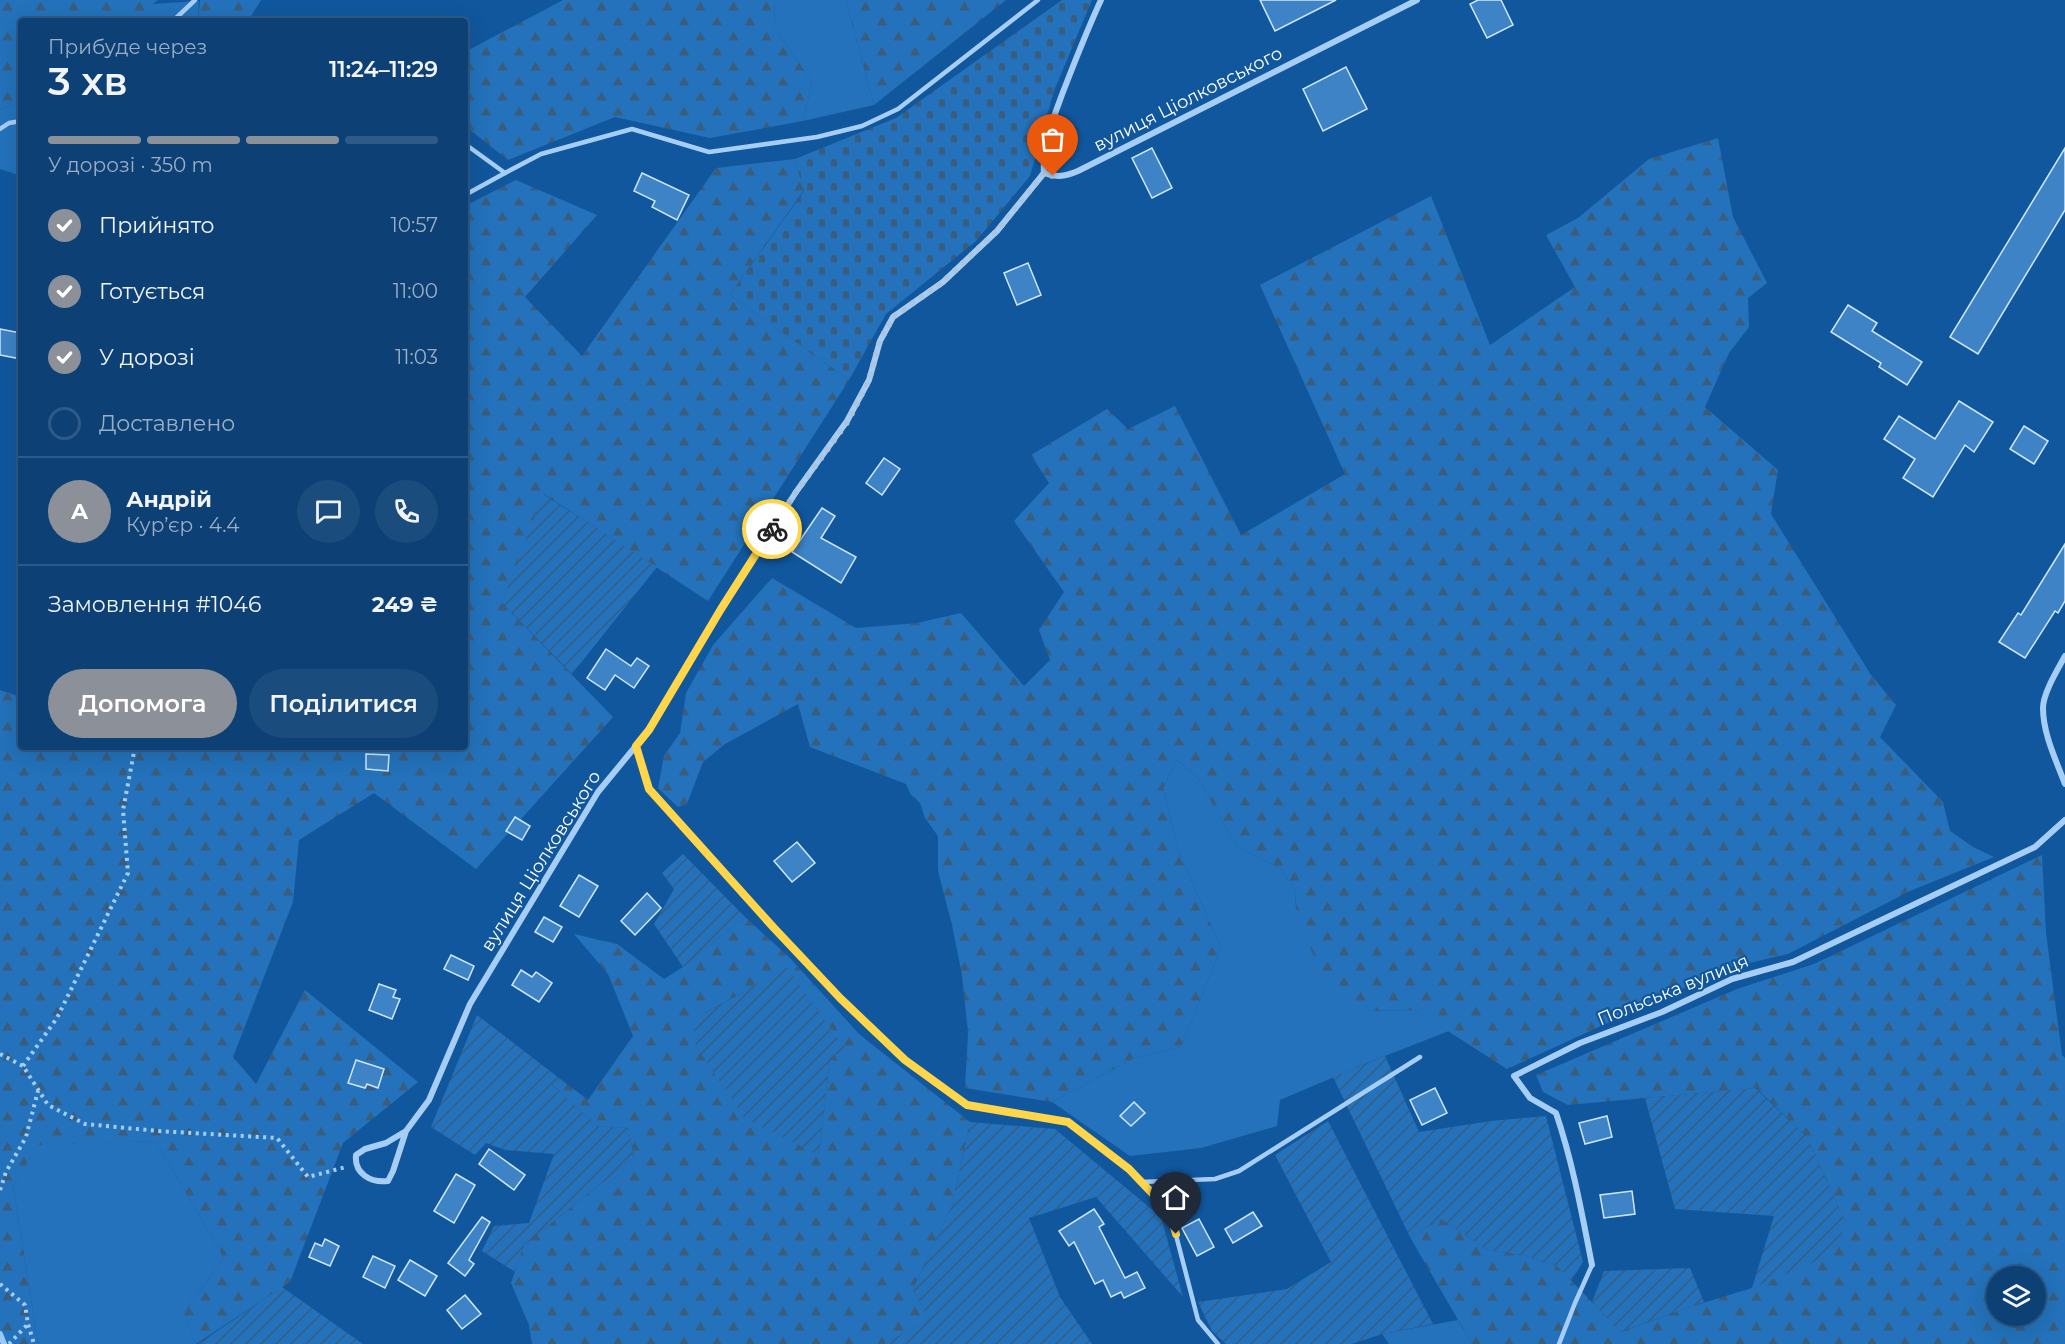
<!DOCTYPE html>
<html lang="uk">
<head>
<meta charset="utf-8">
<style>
	:root { --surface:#0d4176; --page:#1b4c7e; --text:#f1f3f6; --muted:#9aafc5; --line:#2d5a88; --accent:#8c9099 }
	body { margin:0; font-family:Montserrat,sans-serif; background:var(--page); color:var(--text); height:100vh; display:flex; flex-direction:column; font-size:22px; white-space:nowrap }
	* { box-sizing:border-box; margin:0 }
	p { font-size:20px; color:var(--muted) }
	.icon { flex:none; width:33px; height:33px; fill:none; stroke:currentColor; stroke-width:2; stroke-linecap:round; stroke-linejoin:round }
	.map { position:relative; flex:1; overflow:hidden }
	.details { position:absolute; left:18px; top:18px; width:450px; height:732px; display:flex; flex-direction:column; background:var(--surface); border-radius:6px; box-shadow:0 6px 24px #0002,0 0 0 2px var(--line) }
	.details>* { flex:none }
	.controls { position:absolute; left:1986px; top:1266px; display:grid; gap:12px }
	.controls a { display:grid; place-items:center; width:60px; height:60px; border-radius:50%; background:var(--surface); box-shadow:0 6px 24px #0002,0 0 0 2px var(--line); font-size:30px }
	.pin { position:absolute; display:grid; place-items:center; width:51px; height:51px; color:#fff; margin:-62px -26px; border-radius:50% 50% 50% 0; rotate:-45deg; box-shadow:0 0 6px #0007 }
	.pin .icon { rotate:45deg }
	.courier { position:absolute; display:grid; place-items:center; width:60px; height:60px; margin:-30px; border:4px solid #ffd54a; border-radius:50%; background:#fff; color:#222; box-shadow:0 2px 8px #0007 }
	.overview em { font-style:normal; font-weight:600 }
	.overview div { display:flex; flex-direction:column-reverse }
	.overview { display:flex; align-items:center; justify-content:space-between; height:102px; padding:0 30px }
	h1 { font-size:39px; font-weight:600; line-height:45px }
	.bar { display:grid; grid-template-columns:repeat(4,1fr); gap:9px 6px; align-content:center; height:72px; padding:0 30px }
	.bar i { height:8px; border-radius:4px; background:var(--line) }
	.bar .current { background:var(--accent) }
	.bar p { grid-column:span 4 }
	.line { display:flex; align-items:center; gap:15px; padding:0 30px; border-top:2px solid var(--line) }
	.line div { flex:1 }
	.round { display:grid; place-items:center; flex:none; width:63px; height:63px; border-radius:32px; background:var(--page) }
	ol { padding:0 30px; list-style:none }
	li { display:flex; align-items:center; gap:18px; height:66px }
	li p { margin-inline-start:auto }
	li .icon { padding:6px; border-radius:50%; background:var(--accent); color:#fff; stroke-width:4 }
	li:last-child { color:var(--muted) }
	li i { width:33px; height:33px; border:3px solid var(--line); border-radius:50% }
	.action { display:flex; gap:12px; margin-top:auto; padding:12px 30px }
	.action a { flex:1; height:69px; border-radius:36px; background:var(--accent); color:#fff; font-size:24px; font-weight:600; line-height:69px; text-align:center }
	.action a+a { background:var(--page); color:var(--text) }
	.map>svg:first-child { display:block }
</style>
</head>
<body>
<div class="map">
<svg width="2065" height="1344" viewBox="0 0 2065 1344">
	<defs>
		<pattern id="forest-firs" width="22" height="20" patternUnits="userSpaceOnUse" patternTransform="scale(1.5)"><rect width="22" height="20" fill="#2372bb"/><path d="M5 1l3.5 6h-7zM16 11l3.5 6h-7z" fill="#3a5d7e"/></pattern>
		<pattern id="cemetery-stones" width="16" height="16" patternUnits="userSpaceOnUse" patternTransform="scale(1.5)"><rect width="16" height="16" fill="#2372bb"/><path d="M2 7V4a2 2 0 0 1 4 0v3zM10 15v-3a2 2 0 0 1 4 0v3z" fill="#3a5d7e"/></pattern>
		<pattern id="garden-furrows" width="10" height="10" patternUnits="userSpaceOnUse" patternTransform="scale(1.5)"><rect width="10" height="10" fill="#2372bb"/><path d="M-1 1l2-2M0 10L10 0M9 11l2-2" fill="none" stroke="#3a5d7e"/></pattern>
	</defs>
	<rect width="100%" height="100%" fill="#11579d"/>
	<!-- grass -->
	<g fill="#2372bb">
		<polygon points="775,0 846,0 874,105 803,121 812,82 774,27"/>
		<polygon points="199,1 198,21 130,21 151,4"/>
		<polygon points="21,100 21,176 0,169 0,110"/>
		<polygon points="1177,760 1198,778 1237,847 1280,868 1295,890 1296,908 1359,1011 1415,1010 1449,1031 1367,1063 1280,1100 1277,1126 1201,1148 1130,1156 1052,1102 1134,1058 1181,1047 1221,948 1178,850 1163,788"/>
		<polygon points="156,1141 224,1258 184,1312 196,1344 38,1344 13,1186 38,1144"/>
		<polygon points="1458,1320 1472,1344 1389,1344 1382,1334"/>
	</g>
	<!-- forest -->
	<g fill="url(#forest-firs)" fill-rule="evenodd">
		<polygon points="0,0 158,0 130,21 21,21 21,100 0,110"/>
		<polygon points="200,0 261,0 248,21 198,21"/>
		<polygon points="563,0 775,0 774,27 812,82 803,121 710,138 615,117 508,160 465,126 465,52"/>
		<polygon points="846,0 1006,0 874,105"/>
		<polygon points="1718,138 1733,217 1767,283 1748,298 1749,327 1729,353 1705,407 1778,470 1771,514 1871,675 1896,705 1880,737 1943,802 1950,831 1973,847 1994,857 1910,891 1788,954 1728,968 1507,1069 1415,1010 1359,1011 1325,988 1296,908 1295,890 1280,868 1237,847 1198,778 1177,760 1163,788 1178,850 1221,948 1181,1047 1134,1058 1052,1102 965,1088 968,1033 962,975 952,925 938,871 938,836 925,818 920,803 911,795 906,784 810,747 798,704 725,744 703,762 687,804 678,807 658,788 664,756 680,733 686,693 713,645 772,578 856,628 917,623 961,613 1024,686 1050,660 1039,630 1064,592 1014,521 1049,483 1031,455 1107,409 1128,429 1175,406 1241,535 1345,474 1260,285 1431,196 1490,345 1575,287 1546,235 1578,218 1649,159"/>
		<polygon points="795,159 804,190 730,295 849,380 708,601 544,494 502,603 613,717 476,869 374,793 299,840 293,902 233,1057 256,1084 305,990 418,1082 343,1143 290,1282 196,1344 184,1312 224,1258 156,1141 38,1145 13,1186 38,1344 0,1344 0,690 21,697 21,747 465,747 465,206 516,180 597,215 525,297 582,356 716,168"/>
		<path d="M2042 855 2046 933 2062 1055 2065 1058V1344H1472L1410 1237 1441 1219 1488 1250 1527 1256 1558 1267 1621 1332 1693 1306 1752 1288 1846 1224 1807 1137 1756 1088 1568 1105 1543 1092 1536 1075 1737 989 1814 964ZM1996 1276H2036V1316H1996Z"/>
		<path d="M745 917 790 958 859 1034 970 1122 952 1206 913 1289 929 1320 884 1344H532L529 1325 511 1283 524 1245 634 1157 628 1128 598 1126 552 1085 559 1078 588 1100 633 1036 608 974 574 934 617 944 664 979 683 967ZM744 992 820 1015 845 1048 830 1058 819 1155 706 1012Z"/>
	</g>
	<!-- cemetery -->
	<polygon fill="url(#cemetery-stones)" points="1062,0 1092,0 1054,91 1030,176 976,241 886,314 849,380 730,295 804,191 795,159 896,118"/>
	<!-- garden -->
	<g fill="url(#garden-furrows)">
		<polygon points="543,494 657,567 572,674 502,603"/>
		<polygon points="683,854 745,917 683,967 654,924 674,889 662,873"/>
		<polygon points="786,966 845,1048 830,1058 819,1155 744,1118 696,1046 693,1023 706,1012 744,992"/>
		<polygon points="477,1015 559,1078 552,1085 598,1126 628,1128 634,1157 524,1245 515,1272 482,1251 494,1226 529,1223 554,1154 505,1150 486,1143 475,1155 431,1127"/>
		<polygon points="1385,1056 1419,1132 1491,1121 1546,1116 1583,1262 1571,1281 1558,1267 1527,1256 1488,1250 1441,1219 1410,1237 1333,1077"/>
		<polygon points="1755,1088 1807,1137 1846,1224 1833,1254 1752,1288 1774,1216 1675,1209 1645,1098"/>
		<polygon points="1328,1121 1433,1324 1382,1334 1352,1344 1226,1344 1212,1331 1198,1302 1287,1289 1331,1262 1275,1155"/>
		<polygon points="970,1122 1055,1129 1161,1217 1183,1297 1096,1197 1029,1218 1060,1297 1092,1344 884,1344 929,1320 913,1289 952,1206"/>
		<polygon points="1690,1268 1704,1302 1620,1332 1592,1302 1604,1271"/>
		<polygon points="282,1287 363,1344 198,1344"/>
	</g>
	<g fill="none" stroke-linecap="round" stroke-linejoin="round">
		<!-- stream -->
		<polyline stroke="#98caf8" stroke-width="6" points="0,1334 4,1344"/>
	</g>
	<!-- building -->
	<g fill="#3e83c5" stroke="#cfe7fe" stroke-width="1.5">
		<polygon points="1260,0 1336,0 1275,31"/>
		<polygon points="1478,0 1501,0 1513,25 1487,38 1470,4"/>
		<polygon points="1346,67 1367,109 1323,131 1303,89"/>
		<polygon points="1152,148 1172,188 1152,198 1132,158"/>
		<polygon points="2065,148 2065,210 1978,354 1950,337"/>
		<polygon points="642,173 689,195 677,220 652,207 655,201 634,191"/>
		<polygon points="1028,263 1041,295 1017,305 1004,273"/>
		<polygon points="1848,305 1877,323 1872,331 1922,362 1907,385 1879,367 1881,363 1831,332"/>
		<polygon points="0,329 21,333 21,359 0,355"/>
		<polygon points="1959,401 1993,422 1974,452 1965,445 1933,497 1903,478 1915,459 1884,439 1899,416 1935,439"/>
		<polygon points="2024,426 2048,441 2034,464 2010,449"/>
		<polygon points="884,458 900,469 882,495 866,483"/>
		<polygon points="822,508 835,516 821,538 856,557 841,583 792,552"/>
		<polygon points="2065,544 2065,601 2058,613 2055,611 2025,658 1999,642 2018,613 2021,615"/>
		<polygon points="606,649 631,666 637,658 649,666 634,688 615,675 605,690 587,678"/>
		<polygon points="366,754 389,755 388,771 366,769"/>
		<polygon points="515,817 530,826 522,840 506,831"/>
		<polygon points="797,842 815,863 792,882 774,861"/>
		<polygon points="579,875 598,886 579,917 560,906"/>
		<polygon points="647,893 661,908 635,935 621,921"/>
		<polygon points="544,917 562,927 553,942 535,932"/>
		<polygon points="451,955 474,966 468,980 444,969"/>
		<polygon points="521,970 532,977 536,972 552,983 539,1002 512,985"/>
		<polygon points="379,984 396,990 393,997 400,999 392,1019 369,1010"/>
		<polygon points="356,1060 384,1069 378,1088 367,1084 365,1088 348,1083"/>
		<polygon points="1435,1088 1447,1113 1422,1125 1410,1100"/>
		<polygon points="1134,1102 1145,1113 1131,1126 1120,1116"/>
		<polygon points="1607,1116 1612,1137 1585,1144 1579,1123"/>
		<polygon points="489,1149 525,1175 514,1190 479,1164"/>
		<polygon points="456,1174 475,1185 454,1223 434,1211"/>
		<polygon points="1632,1191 1635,1214 1604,1218 1600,1195"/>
		<polygon points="1094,1209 1104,1224 1099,1227 1125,1278 1137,1272 1145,1288 1124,1298 1121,1292 1111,1297 1103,1280 1095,1284 1074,1242 1069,1246 1059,1231"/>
		<polygon points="1253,1212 1262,1226 1233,1243 1225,1229"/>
		<polygon points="482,1217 490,1222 469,1260 474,1264 465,1276 448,1263"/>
		<polygon points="1199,1219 1214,1247 1197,1256 1182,1228"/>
		<polygon points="325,1239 339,1246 330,1266 309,1257 315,1243 322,1246"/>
		<polygon points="373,1256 395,1266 385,1288 363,1277"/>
		<polygon points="410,1260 437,1276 425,1296 398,1280"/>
		<polygon points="465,1295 481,1314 462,1329 447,1310"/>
	</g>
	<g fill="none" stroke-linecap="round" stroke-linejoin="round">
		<!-- path -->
		<g stroke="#a6cef5" stroke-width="4" stroke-dasharray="3 4.5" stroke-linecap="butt">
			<polyline points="0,1054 23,1066 48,1105 85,1124 158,1131 277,1138 308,1177 346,1167"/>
			<polyline points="23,1066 57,1018 128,873 123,810 135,747"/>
			<polyline points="0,1190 6,1172 26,1137 38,1091"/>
			<polyline points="0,1284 25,1305 28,1324 34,1344"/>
			<polyline points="9,1344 28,1324"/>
		</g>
		<!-- service -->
		<g stroke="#a6cef5" stroke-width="4.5">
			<polyline points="173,21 195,0"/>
			<polyline points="0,129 9,123 21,121"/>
			<polyline points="465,144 505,173 541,154 632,129 709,152 817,137 862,126 898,109 1038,0"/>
			<polyline points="465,195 505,173"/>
			<polyline points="636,746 649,788 774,928 840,998 905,1060 967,1105 1068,1122 1129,1169 1170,1212 1198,1320 1218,1344"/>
			<polyline points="1141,1182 1215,1179 1239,1171 1420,1057"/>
			<polyline points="1559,1344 1575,1303 1592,1265"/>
		</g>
		<!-- minor -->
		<g stroke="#a6cef5" stroke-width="6">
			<path d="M1044 173C1042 145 1053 119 1063 92 1075 61 1087 30 1101 0"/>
			<path d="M2065 656C2058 669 2043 693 2043 708 2043 734 2056 760 2065 784"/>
			<path d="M406 1131 386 1143 365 1149 356 1155C354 1174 371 1183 388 1181L393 1171 406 1131 429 1100 470 1004 598 792 649 730 721 609 796 492 847 421 869 380 880 341 893 317 943 282 997 231 1044 173C1057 178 1066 176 1078 171L1417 0"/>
			<path d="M1592 1265C1582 1214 1573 1163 1556 1113L1530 1098 1514 1076 1580 1043 1662 1012 1732 979 1793 962 2035 847 2065 820"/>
		</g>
	</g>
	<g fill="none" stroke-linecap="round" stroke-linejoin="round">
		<!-- done -->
		<polyline stroke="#acc4dd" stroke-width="6" stroke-dasharray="0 10.8" points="772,529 796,492 848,421 869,380 880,341 893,317 943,282 997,231 1044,173 1053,176"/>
		<!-- route -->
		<polyline stroke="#ffd54a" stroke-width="8" points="772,529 721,609 649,730 636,746 649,789 774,928 840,998 905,1060 967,1105 1068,1122 1129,1169 1170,1212 1176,1234"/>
	</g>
	<g text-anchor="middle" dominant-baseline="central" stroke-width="4.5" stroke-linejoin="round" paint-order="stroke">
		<!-- street labels -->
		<g font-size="18" fill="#fff" stroke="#11579d">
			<text transform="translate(1188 99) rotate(-27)">вулиця Ціолковського</text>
			<text transform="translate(541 861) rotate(-58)">вулиця Ціолковського</text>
			<text transform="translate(1673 990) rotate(-22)">Польська вулиця</text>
		</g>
	</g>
</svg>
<div class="controls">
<a><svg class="icon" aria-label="layers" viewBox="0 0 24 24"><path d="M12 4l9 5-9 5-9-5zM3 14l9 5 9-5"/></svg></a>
</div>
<div class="pin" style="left:1053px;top:176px;background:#ea580c"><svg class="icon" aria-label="bag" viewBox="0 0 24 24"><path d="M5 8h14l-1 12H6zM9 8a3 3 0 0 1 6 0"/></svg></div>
<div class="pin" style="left:1176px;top:1234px;background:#1f2937"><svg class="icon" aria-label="home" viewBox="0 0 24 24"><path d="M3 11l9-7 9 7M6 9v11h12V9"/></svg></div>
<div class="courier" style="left:772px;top:529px"><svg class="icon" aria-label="bike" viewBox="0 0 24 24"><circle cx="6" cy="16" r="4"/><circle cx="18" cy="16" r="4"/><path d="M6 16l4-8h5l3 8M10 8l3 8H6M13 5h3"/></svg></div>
<section class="details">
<div class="overview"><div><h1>3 хв</h1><p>Прибуде через</p></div><em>11:24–11:29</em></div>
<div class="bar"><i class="current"></i><i class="current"></i><i class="current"></i><i></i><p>У дорозі · 350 m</p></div>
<ol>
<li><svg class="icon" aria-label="check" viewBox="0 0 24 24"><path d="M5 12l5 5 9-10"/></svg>Прийнято<p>10:57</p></li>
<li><svg class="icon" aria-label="check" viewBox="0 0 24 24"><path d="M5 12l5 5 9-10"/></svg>Готується<p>11:00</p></li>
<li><svg class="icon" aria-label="check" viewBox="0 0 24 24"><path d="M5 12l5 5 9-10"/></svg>У дорозі<p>11:03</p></li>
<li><i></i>Доставлено</li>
</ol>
<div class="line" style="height:108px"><b class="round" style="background:var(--accent);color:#fff">А</b><div><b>Андрій</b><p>Кур’єр · 4.4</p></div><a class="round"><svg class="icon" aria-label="chat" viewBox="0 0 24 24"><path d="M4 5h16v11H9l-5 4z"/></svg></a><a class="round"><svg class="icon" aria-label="phone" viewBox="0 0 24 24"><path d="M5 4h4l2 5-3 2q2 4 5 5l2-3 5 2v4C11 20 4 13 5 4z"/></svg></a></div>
<div class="line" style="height:78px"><div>Замовлення #1046</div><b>249 ₴</b></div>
<div class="action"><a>Допомога</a><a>Поділитися</a></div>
</section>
</div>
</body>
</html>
